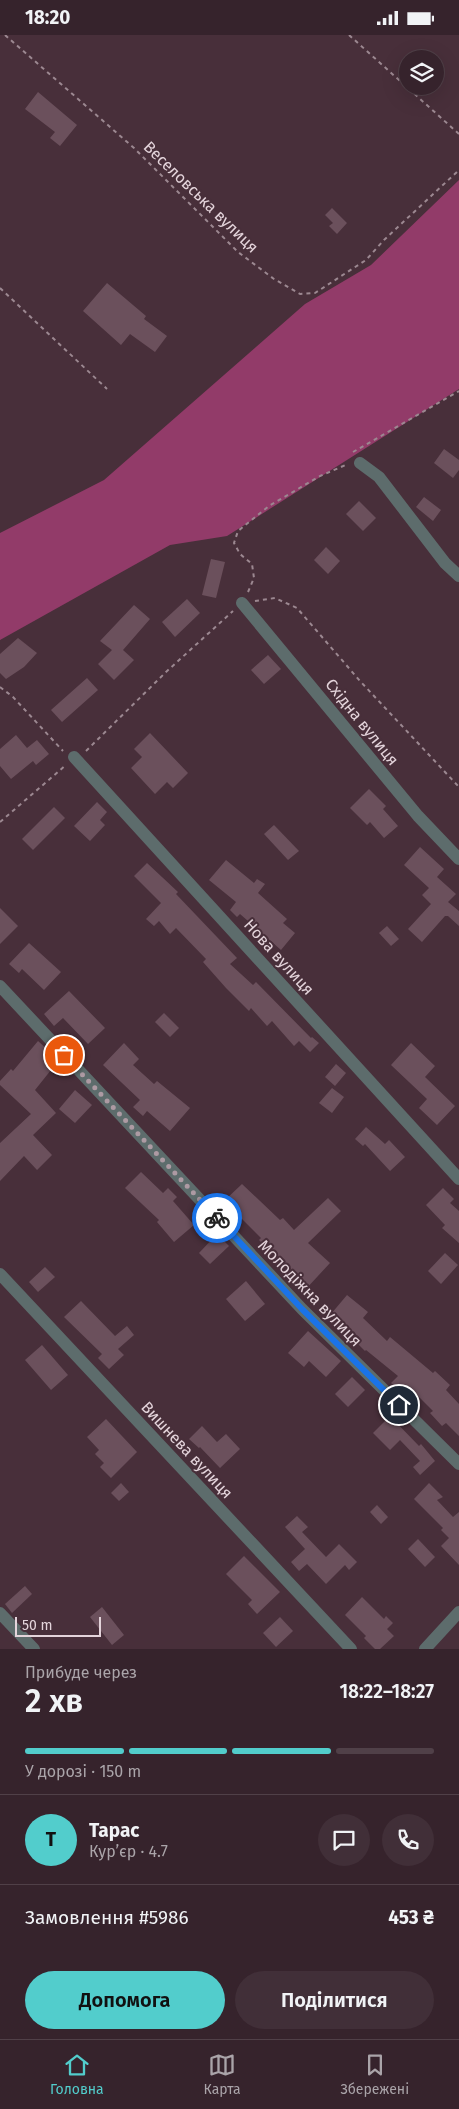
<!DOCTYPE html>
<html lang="uk">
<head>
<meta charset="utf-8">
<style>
	:root { --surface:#36232c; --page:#412f38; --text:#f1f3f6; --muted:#aaa4a9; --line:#504048; --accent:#52cdcc }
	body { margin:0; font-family:"Fira Sans",sans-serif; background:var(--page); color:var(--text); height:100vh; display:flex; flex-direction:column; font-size:19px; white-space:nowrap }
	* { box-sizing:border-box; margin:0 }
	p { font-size:16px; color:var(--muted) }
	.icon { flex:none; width:28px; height:28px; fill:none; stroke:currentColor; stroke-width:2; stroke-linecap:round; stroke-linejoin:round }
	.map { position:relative; height:1614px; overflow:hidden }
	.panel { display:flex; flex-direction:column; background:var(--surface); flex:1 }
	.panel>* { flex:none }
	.fabs { position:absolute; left:399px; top:15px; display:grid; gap:10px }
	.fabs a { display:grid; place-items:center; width:45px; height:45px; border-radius:50%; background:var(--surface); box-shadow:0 5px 20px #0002,0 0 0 1px var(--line); font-size:25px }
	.scale { position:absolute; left:15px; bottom:12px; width:86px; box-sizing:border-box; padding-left:5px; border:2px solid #e4d4db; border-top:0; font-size:14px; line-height:18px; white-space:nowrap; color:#e4d4db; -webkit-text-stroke:4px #482f3a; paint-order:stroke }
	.pin { position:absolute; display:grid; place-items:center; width:42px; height:42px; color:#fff; margin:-21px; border:2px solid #fff; border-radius:50%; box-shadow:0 1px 5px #0007 }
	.courier { position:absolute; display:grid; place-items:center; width:50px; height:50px; margin:-25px; border:4px solid #1a73e8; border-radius:50%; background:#fff; color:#222; box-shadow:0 1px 6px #0007 }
	.overview em { font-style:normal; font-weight:600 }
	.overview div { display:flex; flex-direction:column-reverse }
	.overview { display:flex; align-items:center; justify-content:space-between; height:85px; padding:0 25px }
	h1 { font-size:32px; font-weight:600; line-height:38px }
	.bar { display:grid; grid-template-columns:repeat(4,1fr); gap:8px 5px; align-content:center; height:60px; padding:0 25px }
	.bar i { height:6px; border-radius:4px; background:var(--line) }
	.bar .active { background:var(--accent) }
	.bar p { grid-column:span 4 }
	.line { display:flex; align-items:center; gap:12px; padding:0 25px; border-top:1px solid var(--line) }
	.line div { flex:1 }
	.round { display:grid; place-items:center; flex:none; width:52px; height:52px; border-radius:26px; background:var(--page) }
	.action { display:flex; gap:10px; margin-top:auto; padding:10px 25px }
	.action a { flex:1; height:58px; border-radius:30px; background:var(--accent); color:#111; font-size:20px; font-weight:600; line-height:58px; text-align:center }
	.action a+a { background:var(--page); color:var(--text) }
	.status { display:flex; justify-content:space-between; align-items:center; height:35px; padding:0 25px; background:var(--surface); direction:ltr }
	.status svg { height:14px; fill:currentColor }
	.dock { display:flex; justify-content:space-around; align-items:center; height:70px; border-top:1px solid var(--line); background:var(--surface); font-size:14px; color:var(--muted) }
	.dock a { display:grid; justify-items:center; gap:2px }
	.dock .active { color:var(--accent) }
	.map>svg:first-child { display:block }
</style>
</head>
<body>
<div class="status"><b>18:20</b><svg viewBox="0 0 49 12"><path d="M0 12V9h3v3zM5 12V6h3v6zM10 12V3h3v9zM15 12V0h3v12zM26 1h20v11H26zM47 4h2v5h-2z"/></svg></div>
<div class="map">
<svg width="459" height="1614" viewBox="0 0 459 1614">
	<rect width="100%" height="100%" fill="#482f3a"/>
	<!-- forest -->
	<polygon fill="#923b69" points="459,145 459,354 227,501 170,510 0,605 0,498 104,445 305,269 371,230"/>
	<!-- building -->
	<g fill="#6b505c">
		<polygon points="38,57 77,90 60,111 50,103 55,97 25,74"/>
		<polygon points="332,173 347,188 337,199 329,191 333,188 325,180"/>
		<polygon points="107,248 146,281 144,284 167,301 155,317 130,299 121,310 83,276"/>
		<polygon points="444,414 459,425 459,435 453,443 434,428"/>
		<polygon points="424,462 441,475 433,486 416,472"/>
		<polygon points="359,466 376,483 363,496 346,479"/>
		<polygon points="326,512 340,526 328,539 314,525"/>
		<polygon points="211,524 225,527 216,563 202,560"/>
		<polygon points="187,564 200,578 175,602 162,587"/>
		<polygon points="134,570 150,584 123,615 134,625 114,645 98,629 112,615 100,606"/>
		<polygon points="18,603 37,618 24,632 6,644 0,638 0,619"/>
		<polygon points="268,620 281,634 264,649 251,635"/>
		<polygon points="87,643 98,655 62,687 51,675"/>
		<polygon points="150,698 188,738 173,753 167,747 155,759 131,733 142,722 134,714"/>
		<polygon points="16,700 27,713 37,705 49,719 36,730 33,726 11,744 0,731 0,714"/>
		<polygon points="369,754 386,771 383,774 398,791 384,803 370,787 367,790 350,773"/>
		<polygon points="97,767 107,777 100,785 105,790 90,806 74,791"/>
		<polygon points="54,772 65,783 33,815 22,804"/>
		<polygon points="274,790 299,816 288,825 264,799"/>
		<polygon points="420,812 444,834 437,842 456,859 448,867 459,876 459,891 448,881 445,881 422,907 408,894 431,869 422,860 429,853 404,830"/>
		<polygon points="226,825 254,848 257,844 265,849 258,858 287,884 283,888 295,898 281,915 240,879 237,882 230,875 236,867 209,845"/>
		<polygon points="147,828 178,857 176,859 237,923 230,929 253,950 256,947 311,1003 312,1002 319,1008 310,1017 299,1006 294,1011 272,986 267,991 251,973 249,976 226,953 203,927 206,924 176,893 170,899 159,886 154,891 146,884 161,868 134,841"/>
		<polygon points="0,873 18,891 0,909"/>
		<polygon points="387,891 399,904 391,911 379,898"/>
		<polygon points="29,908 61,937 44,955 22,934 19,938 9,929"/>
		<polygon points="69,956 105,993 88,1009 63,983 54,991 44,979"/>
		<polygon points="164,978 179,993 170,1002 155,987"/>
		<polygon points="38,1006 49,1016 45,1022 55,1030 35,1055 56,1078 33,1100 52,1120 37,1135 24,1121 0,1146 0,1108 31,1079 0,1050 0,1046 11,1034 13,1036"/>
		<polygon points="124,1008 139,1024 133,1030 154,1049 157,1046 190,1073 170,1096 147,1076 143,1081 133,1072 140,1065 103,1030"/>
		<polygon points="411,1008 435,1031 425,1042 455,1071 437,1090 419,1073 427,1064 391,1030"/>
		<polygon points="336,1029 346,1038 335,1051 325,1042"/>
		<polygon points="332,1053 344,1062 332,1078 319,1068"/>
		<polygon points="75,1055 92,1070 75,1088 59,1074"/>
		<polygon points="366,1092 385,1109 389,1105 405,1122 390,1136 365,1109 363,1111 355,1104"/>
		<polygon points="141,1137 163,1158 168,1153 177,1162 173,1166 194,1190 174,1207 157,1187 159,1185 125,1153"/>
		<polygon points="242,1149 280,1185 283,1183 294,1195 328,1163 341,1176 308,1208 330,1228 305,1255 296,1246 298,1244 259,1205 261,1203 224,1166"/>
		<polygon points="443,1153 454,1164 450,1168 459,1176 459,1208 442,1193 445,1190 426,1170"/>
		<polygon points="217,1199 229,1211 210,1229 199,1218"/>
		<polygon points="445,1218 458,1230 441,1249 428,1236"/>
		<polygon points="45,1232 55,1242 38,1257 29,1247"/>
		<polygon points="246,1246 265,1269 245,1286 226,1264"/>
		<polygon points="347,1260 368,1277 363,1283 387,1306 390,1302 433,1338 435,1336 450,1350 446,1355 459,1369 459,1401 446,1388 442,1391 430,1378 433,1376 411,1354 405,1361 391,1348 398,1341 366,1315 365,1316 355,1306 359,1302 331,1279"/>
		<polygon points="81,1266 115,1301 127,1291 134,1300 118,1314 124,1320 109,1334 98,1323 102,1319 64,1282"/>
		<polygon points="308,1296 341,1326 326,1342 309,1326 304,1332 288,1318"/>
		<polygon points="42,1310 68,1340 51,1355 25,1325"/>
		<polygon points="352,1342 365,1355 348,1372 335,1359"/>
		<polygon points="390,1381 419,1411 421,1409 435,1426 420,1440 413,1432 420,1426 400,1405 390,1415 373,1398"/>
		<polygon points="106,1384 137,1417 111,1443 100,1432 104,1428 95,1419 99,1415 87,1402"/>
		<polygon points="202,1391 217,1407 226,1399 240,1414 220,1433 200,1412 199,1413 189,1404"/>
		<polygon points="121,1448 129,1457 119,1466 111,1458"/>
		<polygon points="429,1448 443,1462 437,1465 453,1482 459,1477 459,1530 441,1511 449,1503 441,1495 443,1493 414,1464"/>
		<polygon points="377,1470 388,1482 381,1489 370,1477"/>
		<polygon points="297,1481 308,1492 302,1497 326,1522 339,1509 357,1527 349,1535 345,1530 326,1549 307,1529 299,1536 291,1527 305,1514 285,1492"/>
		<polygon points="418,1504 435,1522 425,1532 408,1514"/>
		<polygon points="244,1521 280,1557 257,1579 248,1569 252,1565 226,1539"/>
		<polygon points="25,1551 32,1559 12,1578 5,1569"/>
		<polygon points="362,1562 384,1584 386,1581 393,1588 387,1594 394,1601 380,1614 375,1614 364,1603 366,1601 345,1580"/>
		<polygon points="102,1572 124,1600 112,1610 90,1582"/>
		<polygon points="280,1582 293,1596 276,1612 263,1598"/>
	</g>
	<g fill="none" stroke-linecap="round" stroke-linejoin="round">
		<!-- path -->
		<g stroke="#9c8891" stroke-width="2" stroke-dasharray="4 4" stroke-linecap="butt">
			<polyline points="5,0 134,113 238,217 274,244 300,259 315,258 366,225 384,205 459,135"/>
			<polyline points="349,0 459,99"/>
			<polyline points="0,253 107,354"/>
			<polyline points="353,417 459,356"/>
			<polyline points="248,557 254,543 252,529 240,519 234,508 238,496 269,471 320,441 348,429"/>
			<polyline points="255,566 275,563 297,573 360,646 459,752"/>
			<polyline points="0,652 13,662 63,716"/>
			<polyline points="86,716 166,637 233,576"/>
			<polyline points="0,787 66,730"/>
		</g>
		<!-- minor -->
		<g stroke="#5d6c6c" stroke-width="12">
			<polyline points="360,428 379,442 445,528 459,541"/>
			<polyline points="242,568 418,781 459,824"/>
			<polyline points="74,722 459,1144"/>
			<polyline points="0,951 302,1274 459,1429"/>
			<polyline points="0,1239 351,1614"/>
			<polyline points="0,1578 34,1614"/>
			<polyline points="425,1614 459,1577"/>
		</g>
	</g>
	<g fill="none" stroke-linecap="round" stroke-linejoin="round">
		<!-- done -->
		<polyline stroke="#ad9aa3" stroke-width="5" stroke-dasharray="0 9" points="64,1020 217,1183"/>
		<!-- route -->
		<polyline stroke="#1a73e8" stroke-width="6" points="217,1183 302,1274 399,1370"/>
	</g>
	<g text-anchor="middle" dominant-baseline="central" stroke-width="4" stroke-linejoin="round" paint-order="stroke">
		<!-- street labels -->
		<g font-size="16" fill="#e4d4db" stroke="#482f3a">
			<text transform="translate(201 162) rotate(44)">Веселовська вулиця</text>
			<text transform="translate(362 687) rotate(51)">Східна вулиця</text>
			<text transform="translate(279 922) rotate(48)">Нова вулиця</text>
			<text transform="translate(310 1258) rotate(46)">Молодіжна вулиця</text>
			<text transform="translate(187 1415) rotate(47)">Вишнева вулиця</text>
		</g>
	</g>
</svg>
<div class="fabs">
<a><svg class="icon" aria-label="layers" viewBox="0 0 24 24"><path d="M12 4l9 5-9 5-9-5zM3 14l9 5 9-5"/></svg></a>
</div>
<div class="scale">50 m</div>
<div class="pin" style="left:64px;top:1020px;background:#ea580c"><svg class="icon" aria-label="bag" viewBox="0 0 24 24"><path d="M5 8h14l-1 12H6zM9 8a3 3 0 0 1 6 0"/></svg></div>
<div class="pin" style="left:399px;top:1370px;background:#1f2937"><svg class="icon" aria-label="home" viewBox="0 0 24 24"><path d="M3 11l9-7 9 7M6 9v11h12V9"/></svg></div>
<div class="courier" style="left:217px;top:1183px"><svg class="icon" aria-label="bike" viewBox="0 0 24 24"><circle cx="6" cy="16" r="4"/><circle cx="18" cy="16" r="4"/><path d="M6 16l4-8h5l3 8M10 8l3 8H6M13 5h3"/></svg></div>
</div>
<section class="panel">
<div class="overview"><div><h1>2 хв</h1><p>Прибуде через</p></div><em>18:22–18:27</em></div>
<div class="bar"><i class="active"></i><i class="active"></i><i class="active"></i><i></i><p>У дорозі · 150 m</p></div>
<div class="line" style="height:90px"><b class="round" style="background:var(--accent);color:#111">Т</b><div><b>Тарас</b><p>Кур’єр · 4.7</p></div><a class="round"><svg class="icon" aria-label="chat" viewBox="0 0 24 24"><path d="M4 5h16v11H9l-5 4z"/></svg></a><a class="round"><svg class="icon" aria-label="phone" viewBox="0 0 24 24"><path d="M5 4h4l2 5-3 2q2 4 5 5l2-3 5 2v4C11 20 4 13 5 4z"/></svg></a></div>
<div class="line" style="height:65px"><div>Замовлення #5986</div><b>453 ₴</b></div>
<div class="action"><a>Допомога</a><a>Поділитися</a></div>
</section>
<nav class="dock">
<a class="active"><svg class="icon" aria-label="home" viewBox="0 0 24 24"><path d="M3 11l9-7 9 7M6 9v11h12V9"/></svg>Головна</a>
<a><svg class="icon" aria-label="map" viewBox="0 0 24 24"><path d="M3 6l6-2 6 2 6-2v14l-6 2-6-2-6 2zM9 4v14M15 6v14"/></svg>Карта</a>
<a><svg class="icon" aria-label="saved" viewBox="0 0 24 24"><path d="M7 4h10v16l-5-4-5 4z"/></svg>Збережені</a>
</nav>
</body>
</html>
